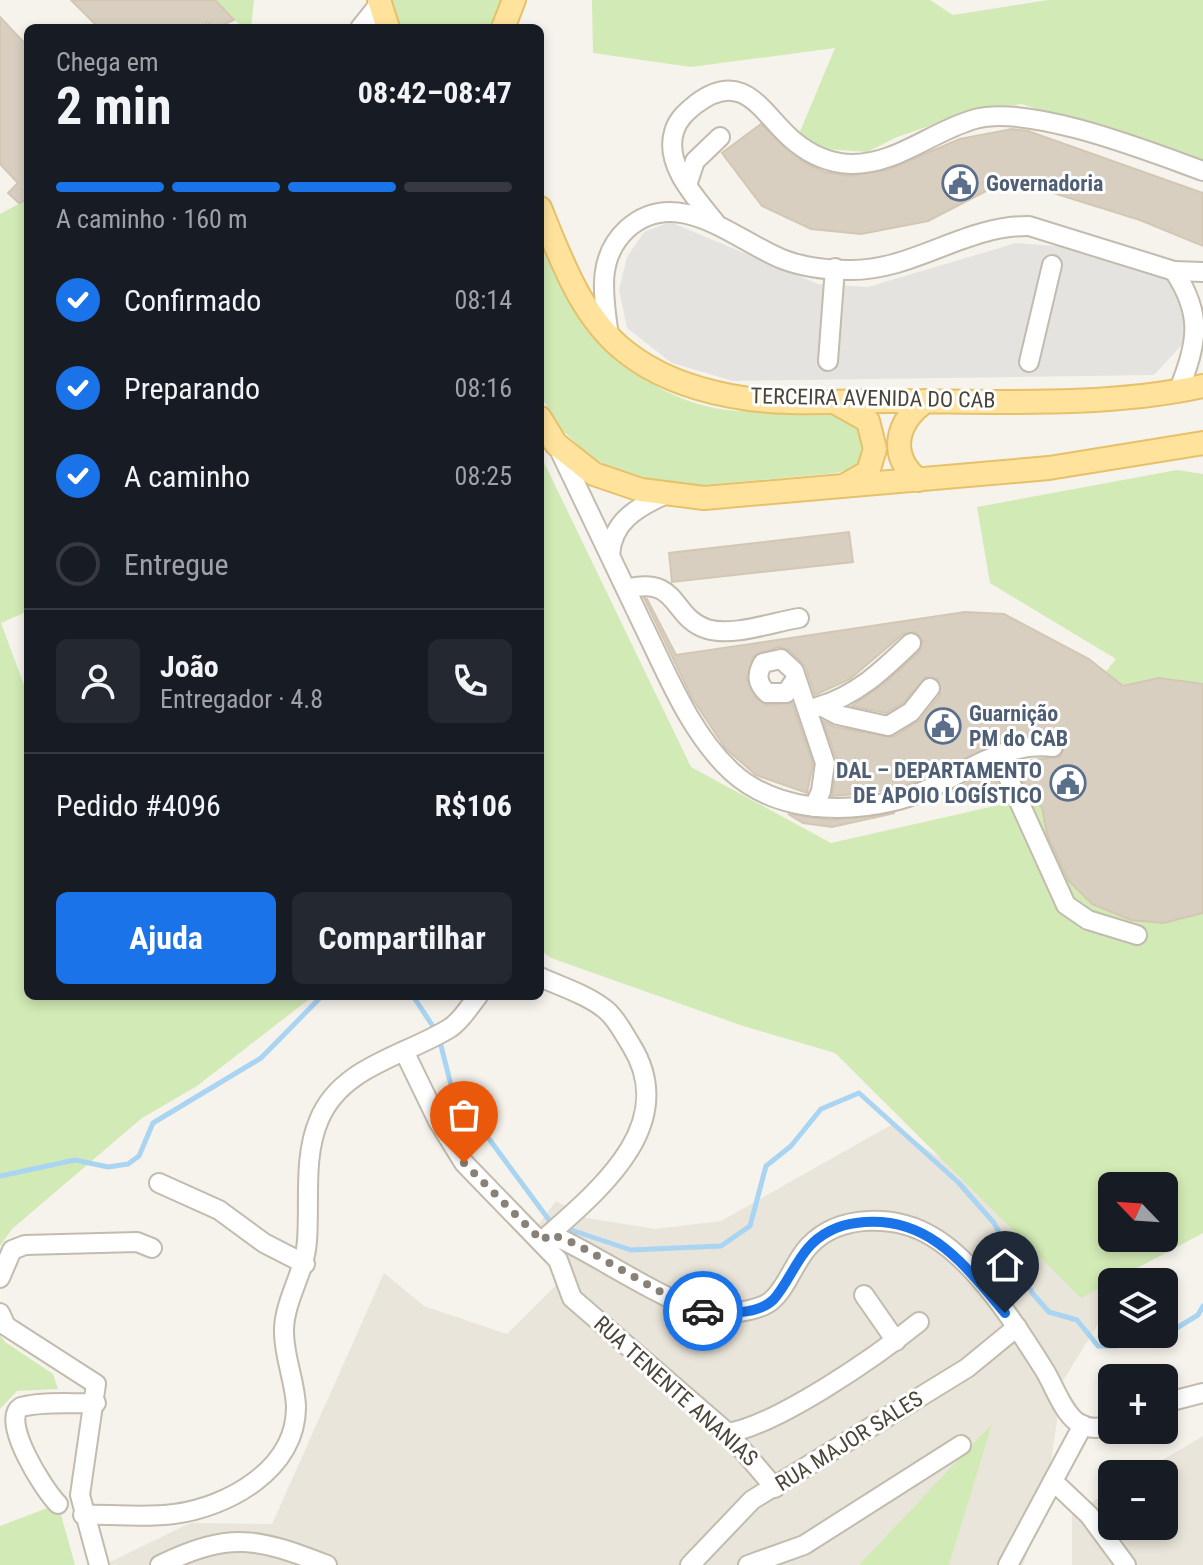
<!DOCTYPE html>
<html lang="pt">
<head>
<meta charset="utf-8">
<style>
	:root { --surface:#171b24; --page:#242831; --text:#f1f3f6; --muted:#9ea1a6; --line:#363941; --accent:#1a73e8 }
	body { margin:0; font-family:"Roboto Condensed",sans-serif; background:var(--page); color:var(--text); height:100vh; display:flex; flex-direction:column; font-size:30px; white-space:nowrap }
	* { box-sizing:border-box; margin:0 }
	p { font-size:26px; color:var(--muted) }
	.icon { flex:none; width:44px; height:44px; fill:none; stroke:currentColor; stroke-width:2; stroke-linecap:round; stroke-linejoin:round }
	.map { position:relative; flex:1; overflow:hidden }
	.details { position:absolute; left:24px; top:24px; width:520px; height:976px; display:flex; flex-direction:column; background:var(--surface); border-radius:12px; box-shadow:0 4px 12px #0003 }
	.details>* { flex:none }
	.needle { width:52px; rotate:295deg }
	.fabs { position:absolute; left:1098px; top:1172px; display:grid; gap:16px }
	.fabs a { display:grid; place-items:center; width:80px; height:80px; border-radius:12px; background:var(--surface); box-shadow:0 4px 12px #0003; font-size:40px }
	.pin { position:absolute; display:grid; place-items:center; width:68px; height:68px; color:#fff; margin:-82px -34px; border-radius:50% 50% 50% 0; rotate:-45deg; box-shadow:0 0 8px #0007 }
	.pin .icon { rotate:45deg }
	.courier { position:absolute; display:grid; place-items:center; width:80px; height:80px; margin:-40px; border:6px solid #1a73e8; border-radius:50%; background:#fff; color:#222; box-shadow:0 2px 10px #0007 }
	.summary em { font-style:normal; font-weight:700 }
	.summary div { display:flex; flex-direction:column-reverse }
	.summary { display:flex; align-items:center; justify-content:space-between; height:136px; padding:0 32px }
	h1 { font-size:52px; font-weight:700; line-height:60px }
	.bar { display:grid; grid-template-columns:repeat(4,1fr); gap:12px 8px; align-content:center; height:96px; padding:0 32px }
	.bar i { height:10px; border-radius:6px; background:var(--line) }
	.bar .on { background:var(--accent) }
	.bar p { grid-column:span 4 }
	.line { display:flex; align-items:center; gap:20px; padding:0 32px; border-top:2px solid var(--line) }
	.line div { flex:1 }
	.round { display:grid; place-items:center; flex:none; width:84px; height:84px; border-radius:12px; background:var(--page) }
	ol { padding:0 32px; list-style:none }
	li { display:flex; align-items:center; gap:24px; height:88px }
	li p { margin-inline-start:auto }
	li .icon { padding:8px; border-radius:50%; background:var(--accent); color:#fff; stroke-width:4 }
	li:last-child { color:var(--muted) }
	li i { width:44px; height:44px; border:4px solid var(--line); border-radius:50% }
	.cta { display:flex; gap:16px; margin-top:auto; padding:16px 32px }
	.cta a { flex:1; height:92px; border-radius:12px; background:var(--accent); color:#fff; font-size:32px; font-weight:700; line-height:92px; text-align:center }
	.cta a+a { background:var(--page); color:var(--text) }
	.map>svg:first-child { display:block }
</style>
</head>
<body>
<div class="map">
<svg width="1203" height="1565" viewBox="0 0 1203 1565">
	<rect width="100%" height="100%" fill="#f6f3ec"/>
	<!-- residential -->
	<g fill="#eae5da">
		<polygon points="891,1125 995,1195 1028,1249 1072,1277 1112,1284 1112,1301 1063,1381 1044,1508 1023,1565 104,1565 190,1523 272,1524 384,1273 424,1306 507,1334 559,1282 535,1229 556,1201 587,1218 655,1229 721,1221"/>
		<polygon points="1203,1436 1203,1565 1072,1565 1072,1514 1112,1490 1112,1526 1164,1526 1164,1474 1139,1474"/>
	</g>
	<!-- green -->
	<g fill="#d2eab5" fill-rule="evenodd">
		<polygon points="209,0 254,0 251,28 243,28 218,3"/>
		<polygon points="388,0 501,0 492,28 399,28"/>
		<polygon points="592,0 930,0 953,15 1048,0 1203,0 1203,161 1021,104 961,115 897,137 867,152 825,149 799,134 835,48 691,67 593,53"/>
		<polygon points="28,199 28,611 1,623 28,696 28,996 313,996 197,1086 142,1118 12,1229 0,1246 0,214"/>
		<path d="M540 229C550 253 558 280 571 303 604 361 673 409 741 411 770 411 805 406 834 412 844 414 856 425 865 430L864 457 853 468 836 473 692 486 656 484 622 474 590 456 562 430 540 395Z"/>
		<path d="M540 454 691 767 831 843 999 805 1116 659 990 583 977 507 1177 470 1203 474V1233L1081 1298 835 1053 743 1026 551 958 540 950ZM1112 1186H1164V1238H1112Z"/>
		<polygon points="0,1335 5,1342 53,1374 58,1389 17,1391 0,1409"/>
		<polygon points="992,1424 949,1565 859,1565"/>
		<polygon points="58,1504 75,1565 0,1565 0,1526"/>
	</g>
	<!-- parking -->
	<polygon fill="#e5e3e0" points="670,222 818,284 868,287 1016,243 1068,247 1181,284 1196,330 1154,375 733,381 672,363 627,328 619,290 627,257 644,232"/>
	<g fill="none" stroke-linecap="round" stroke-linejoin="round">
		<!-- stream -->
		<g stroke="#a9d4f2" stroke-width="5">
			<polyline points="413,996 438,1034 452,1089 552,1224"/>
			<polyline points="0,1176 75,1160 108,1167 128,1164 139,1156 153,1123 261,1058 322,996"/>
			<polyline points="565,1228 631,1250 721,1246 750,1226 766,1166 791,1146 821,1109 859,1093 959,1183 994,1223 1033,1294 1049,1312 1077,1320 1098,1346 1116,1346 1132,1334"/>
			<polyline points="1164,1324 1175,1329 1198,1315 1203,1306"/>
		</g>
	</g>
	<!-- building -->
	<g fill="#d8cfc1" stroke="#d3c7b4" stroke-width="2">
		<polygon points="71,0 215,0 234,20 216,28 207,22 201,28 99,28"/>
		<polygon points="0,17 28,47 28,199 19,203 8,193 18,183 0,164"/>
		<polygon points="761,124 802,161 824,172 849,176 887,170 960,139 1012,129 1028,131 1203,193 1203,246 1140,220 1047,191 988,190 928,221 861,234 811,229 762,206 722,153"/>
		<polygon points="849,532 853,562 672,582 669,553"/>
		<polygon points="644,598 647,599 676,655 965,612 1004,614 1089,659 1123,686 1159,678 1203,684 1203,913 1163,923 1131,920 1092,904 1068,880 1047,834 1042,807 1033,802 1014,762 1060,757 1065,746 1058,736 1031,735 1008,739 910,784 871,793 832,796 837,760 823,721 835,727 893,737 920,720 940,695 938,679 926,677 903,703 886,713 852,706 886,682 919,652 923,641 915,632 903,634 850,679 815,695 805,666 789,650 778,647 753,657 747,679 755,697 766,705 792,703 813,764 807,793 756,775 726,749 692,698"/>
		<polygon points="992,771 1001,791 959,789 947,793"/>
		<polygon points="895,813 832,827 803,823 788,814 831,820"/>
	</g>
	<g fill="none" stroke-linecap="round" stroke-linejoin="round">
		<defs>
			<g id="minor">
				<polyline points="360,28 380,3"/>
				<polyline points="687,185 695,161 720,137"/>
				<path d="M715 222C696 198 664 165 674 132 677 120 686 112 696 104 746 66 764 118 795 142 811 155 829 163 850 164 896 165 932 131 975 119 1029 104 1148 151 1203 171"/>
				<polyline points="1174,271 1203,272"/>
				<path d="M609 337C604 297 595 259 627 229 677 184 735 240 782 259 802 267 826 270 848 270 911 272 965 225 1029 226L1174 271C1203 315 1198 341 1178 392"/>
				<polyline points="828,361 835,268"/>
				<polyline points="1029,362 1052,265"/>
				<path d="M557 445C586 506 615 566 644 627 668 676 691 734 732 772 775 811 840 814 894 801 949 789 993 740 1053 747"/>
				<path d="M610 555C612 522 636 508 664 495"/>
				<path d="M626 589C680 575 670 617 707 629 733 637 773 622 799 618"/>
				<path d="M795 680 786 693H767C757 683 756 675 763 663L781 659 794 671 825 763 821 791 814 807"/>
				<polyline points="821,706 838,715 888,726 911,712 930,688"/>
				<path d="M817 707C856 696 882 671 911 643"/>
				<polyline points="998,755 1066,905 1088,920 1137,935"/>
				<path d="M540 977C562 987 588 995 606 1010 617 1019 624 1034 631 1045 681 1125 598 1191 544 1239"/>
				<polyline points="404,1051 438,1121 464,1163 558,1260 572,1298 728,1433 775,1488"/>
				<polyline points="159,1183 219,1210 264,1243 305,1264"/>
				<path d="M550 1234C595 1252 683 1317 725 1314 739 1312 760 1310 771 1301 787 1288 794 1262 809 1246 840 1213 897 1215 933 1237 977 1263 1018 1328 1045 1371 1054 1386 1063 1412 1077 1422 1088 1430 1100 1429 1112 1425"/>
				<polyline points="0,1278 12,1250 25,1245 137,1242 152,1248"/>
				<polyline points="864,1295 896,1341"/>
				<polyline points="0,1313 6,1326 96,1384 80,1495 99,1565"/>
				<polyline points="1164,1403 1203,1393"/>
				<path d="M728 1433C779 1424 877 1356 919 1322"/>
				<polyline points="1053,1481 1083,1425"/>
				<path d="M58 1504C43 1489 0 1420 21 1407 43 1401 72 1404 96 1403"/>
				<path d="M83 1515C113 1514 144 1518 174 1514 228 1507 297 1469 296 1406 295 1380 283 1355 284 1329 285 1299 305 1272 307 1241 310 1202 303 1157 319 1120 341 1066 405 1056 450 1028 462 1020 469 1007 478 996"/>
				<path d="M160 1565C230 1531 258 1538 327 1565"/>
				<polyline points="690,1565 752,1500 967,1368 1017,1327"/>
				<polyline points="748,1565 804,1545 961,1445"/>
				<polyline points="1008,1565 1053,1481 1089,1515 1126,1565"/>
			</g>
			<g id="major">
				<polyline points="379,0 388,28"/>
				<polyline points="503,28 514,0"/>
				<path d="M540 208C561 259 581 317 626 352 656 376 694 389 731 396 782 406 837 401 889 401 990 401 1104 408 1203 386"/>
				<polyline points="836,403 868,421 875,449 868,472 845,485"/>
				<polyline points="540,418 556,444 594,474 641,490 704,498 1049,468 1203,443"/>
				<path d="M918 480C888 455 896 422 926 401"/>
			</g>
		</defs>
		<!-- minor casing -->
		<use href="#minor" stroke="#c2bbae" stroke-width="22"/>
		<!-- major casing -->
		<use href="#major" stroke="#e6c16a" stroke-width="26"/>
		<!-- minor -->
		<use href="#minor" stroke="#fff" stroke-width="18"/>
		<!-- major -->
		<use href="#major" stroke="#ffe39c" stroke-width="22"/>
	</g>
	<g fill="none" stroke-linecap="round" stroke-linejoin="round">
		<!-- done -->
		<polyline stroke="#878178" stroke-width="8" stroke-dasharray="0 14.4" points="464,1163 542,1241 550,1234 576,1244 684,1305 703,1311"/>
		<!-- route -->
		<path stroke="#1a73e8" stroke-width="10" d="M703 1311C723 1314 759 1315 774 1299 787 1284 795 1263 808 1248 820 1234 838 1225 856 1223 927 1213 964 1264 1005 1313"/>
	</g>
	<!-- icons -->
	<defs>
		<symbol id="civic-ring" viewBox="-11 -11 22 22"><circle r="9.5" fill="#fff" stroke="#5c6f8a" stroke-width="1.5"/><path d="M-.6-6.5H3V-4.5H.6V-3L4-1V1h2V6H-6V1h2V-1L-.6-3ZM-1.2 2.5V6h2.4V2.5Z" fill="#5c6f8a"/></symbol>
	</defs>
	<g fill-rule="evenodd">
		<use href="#civic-ring" x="940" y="163" width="40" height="40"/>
		<use href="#civic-ring" x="923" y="706" width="40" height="40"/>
		<use href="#civic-ring" x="1048" y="763" width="40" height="40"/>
	</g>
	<g text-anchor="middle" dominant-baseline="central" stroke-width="6" stroke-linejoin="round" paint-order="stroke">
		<!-- service labels -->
		<g font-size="22" font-weight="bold" fill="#4e5e75" stroke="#fff" text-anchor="start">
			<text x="986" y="183">Governadoria</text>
			<text x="969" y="713">Guarnição<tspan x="969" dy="25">PM do CAB</tspan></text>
			<text x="1042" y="770" text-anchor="end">DAL – DEPARTAMENTO<tspan x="1042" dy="25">DE APOIO LOGÍSTICO</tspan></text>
		</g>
		<!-- street labels -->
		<g font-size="22" fill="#4b4439" stroke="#fff">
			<text transform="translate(873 398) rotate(1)">TERCEIRA AVENIDA DO CAB</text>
			<text transform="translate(676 1391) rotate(42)">RUA TENENTE ANANIAS</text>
			<text transform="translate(849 1441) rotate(-32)">RUA MAJOR SALES</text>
		</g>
	</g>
</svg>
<div class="fabs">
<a><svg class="needle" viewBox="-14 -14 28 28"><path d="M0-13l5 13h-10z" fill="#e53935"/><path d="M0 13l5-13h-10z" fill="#9ea1a6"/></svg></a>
<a><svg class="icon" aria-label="layers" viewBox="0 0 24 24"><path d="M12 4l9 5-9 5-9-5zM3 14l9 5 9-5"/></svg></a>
<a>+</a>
<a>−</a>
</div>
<div class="pin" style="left:464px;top:1163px;background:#ea580c"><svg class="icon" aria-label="bag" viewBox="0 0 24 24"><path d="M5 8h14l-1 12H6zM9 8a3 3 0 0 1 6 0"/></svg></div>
<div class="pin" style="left:1005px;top:1313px;background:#1f2937"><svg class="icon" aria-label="home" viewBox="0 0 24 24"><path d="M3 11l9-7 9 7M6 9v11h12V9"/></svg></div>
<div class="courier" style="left:703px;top:1311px"><svg class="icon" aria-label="car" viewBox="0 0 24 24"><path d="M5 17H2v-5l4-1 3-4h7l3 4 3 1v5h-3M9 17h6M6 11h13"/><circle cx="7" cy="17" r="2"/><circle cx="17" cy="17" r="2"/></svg></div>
<section class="details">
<div class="summary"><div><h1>2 min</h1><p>Chega em</p></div><em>08:42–08:47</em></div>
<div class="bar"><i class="on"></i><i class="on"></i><i class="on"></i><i></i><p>A caminho · 160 m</p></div>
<ol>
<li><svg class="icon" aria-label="check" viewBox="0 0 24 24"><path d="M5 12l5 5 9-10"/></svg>Confirmado<p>08:14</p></li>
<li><svg class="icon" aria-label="check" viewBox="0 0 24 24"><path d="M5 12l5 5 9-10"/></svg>Preparando<p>08:16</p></li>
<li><svg class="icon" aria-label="check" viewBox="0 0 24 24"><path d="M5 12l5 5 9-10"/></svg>A caminho<p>08:25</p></li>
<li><i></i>Entregue</li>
</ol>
<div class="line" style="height:144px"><a class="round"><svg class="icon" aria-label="person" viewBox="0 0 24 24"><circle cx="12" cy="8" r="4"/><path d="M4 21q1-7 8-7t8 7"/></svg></a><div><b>João</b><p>Entregador · 4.8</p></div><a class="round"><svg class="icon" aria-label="phone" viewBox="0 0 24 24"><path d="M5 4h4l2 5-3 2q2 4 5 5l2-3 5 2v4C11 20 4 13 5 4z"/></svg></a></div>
<div class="line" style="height:104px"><div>Pedido #4096</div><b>R$106</b></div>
<div class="cta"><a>Ajuda</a><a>Compartilhar</a></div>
</section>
</div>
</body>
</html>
